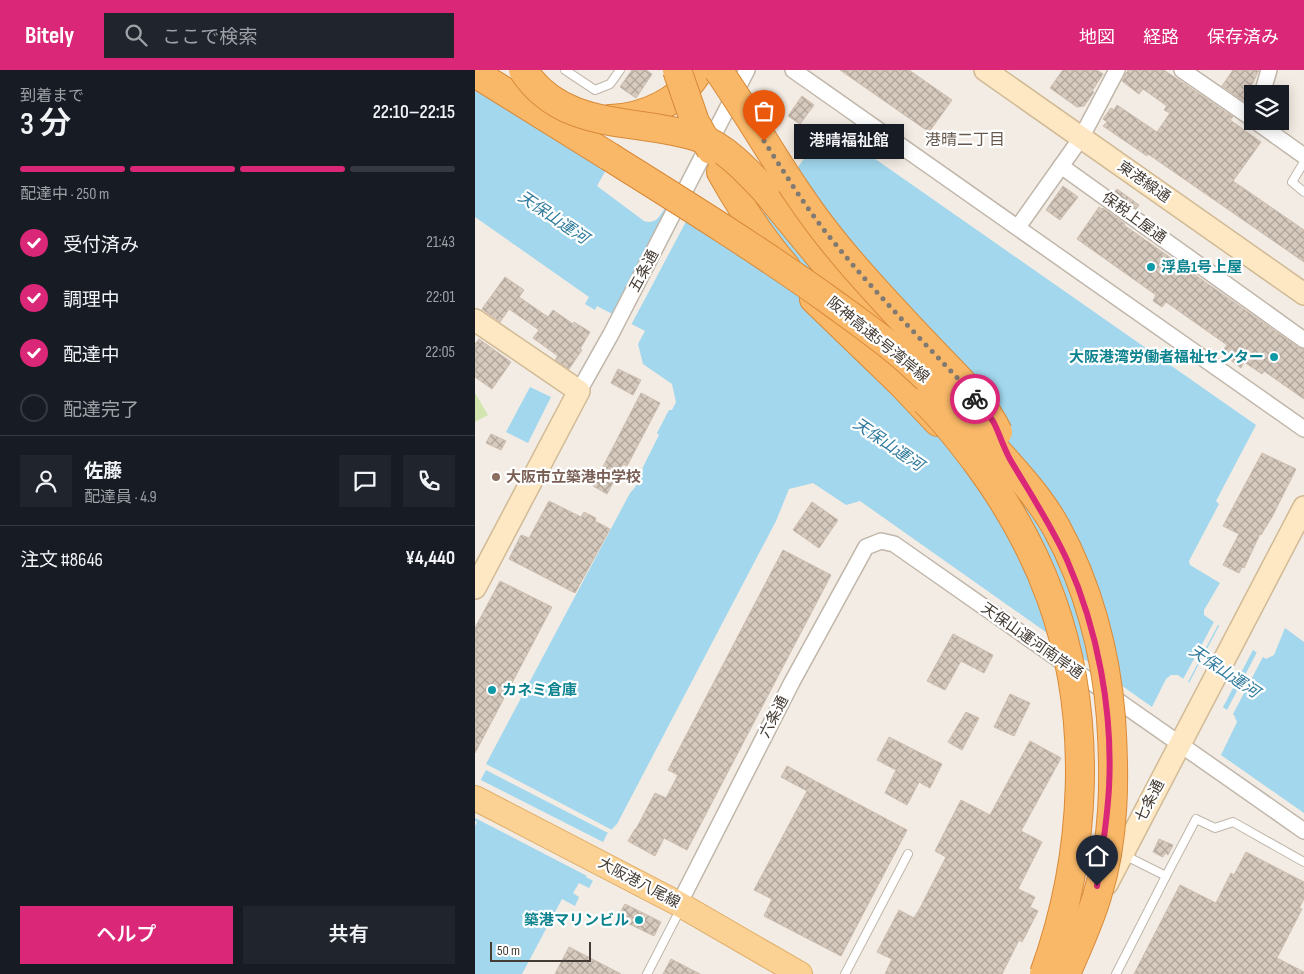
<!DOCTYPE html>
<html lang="ja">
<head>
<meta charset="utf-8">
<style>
	:root { --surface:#171b24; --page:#20242c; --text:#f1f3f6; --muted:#9ea1a6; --line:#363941; --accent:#db2777 }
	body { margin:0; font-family:"Sofia Sans Condensed","Noto Sans JP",sans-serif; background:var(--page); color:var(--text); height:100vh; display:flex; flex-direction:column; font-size:19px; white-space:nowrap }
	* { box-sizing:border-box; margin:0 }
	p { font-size:16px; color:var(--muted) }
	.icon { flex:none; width:28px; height:28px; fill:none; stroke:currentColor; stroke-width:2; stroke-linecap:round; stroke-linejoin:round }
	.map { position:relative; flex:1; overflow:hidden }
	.side { display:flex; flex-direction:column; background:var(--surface); width:475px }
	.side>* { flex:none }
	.fabs { position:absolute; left:769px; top:15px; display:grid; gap:10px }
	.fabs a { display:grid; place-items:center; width:45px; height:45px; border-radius:0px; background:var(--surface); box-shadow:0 2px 12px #0003; font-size:25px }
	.scale { position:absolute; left:15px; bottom:12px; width:101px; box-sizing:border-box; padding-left:5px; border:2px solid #443c34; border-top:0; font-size:14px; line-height:18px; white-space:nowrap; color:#443c34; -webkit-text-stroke:4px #fff; paint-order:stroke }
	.pin { position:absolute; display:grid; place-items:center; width:42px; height:42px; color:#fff; margin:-51px -21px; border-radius:50% 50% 50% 0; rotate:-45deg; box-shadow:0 0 5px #0007 }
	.pin .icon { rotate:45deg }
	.courier { position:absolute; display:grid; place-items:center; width:50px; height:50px; margin:-25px; border:4px solid #db2777; border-radius:50%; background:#fff; color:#222; box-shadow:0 1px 6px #0007 }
	.bubble { position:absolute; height:35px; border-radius:0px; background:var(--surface); box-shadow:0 2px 12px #0003; font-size:16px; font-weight:600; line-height:35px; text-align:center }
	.head em { font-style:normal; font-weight:600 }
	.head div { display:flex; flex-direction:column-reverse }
	.head { display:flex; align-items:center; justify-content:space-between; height:85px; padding:0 20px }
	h1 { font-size:32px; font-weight:600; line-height:38px }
	.bar { display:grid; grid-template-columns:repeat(4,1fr); gap:8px 5px; align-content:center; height:60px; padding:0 20px }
	.bar i { height:6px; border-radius:4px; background:var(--line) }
	.bar .active { background:var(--accent) }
	.bar p { grid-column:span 4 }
	.line { display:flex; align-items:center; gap:12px; padding:0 20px; border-top:1px solid var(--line) }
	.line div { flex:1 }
	.round { display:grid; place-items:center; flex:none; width:52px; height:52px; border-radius:0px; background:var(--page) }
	ol { padding:0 20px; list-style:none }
	li { display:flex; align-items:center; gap:15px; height:55px }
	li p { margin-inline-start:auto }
	li .icon { padding:5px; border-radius:50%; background:var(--accent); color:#fff; stroke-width:4 }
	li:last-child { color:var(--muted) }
	li i { width:28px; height:28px; border:2px solid var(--line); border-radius:50% }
	.cta { display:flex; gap:10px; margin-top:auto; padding:10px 20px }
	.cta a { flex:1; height:58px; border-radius:0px; background:var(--accent); color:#fff; font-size:20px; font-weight:600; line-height:58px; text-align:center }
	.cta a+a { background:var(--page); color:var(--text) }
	header { display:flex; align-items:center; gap:30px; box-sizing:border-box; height:70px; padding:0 25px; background:var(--accent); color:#fff }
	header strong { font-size:24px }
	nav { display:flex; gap:28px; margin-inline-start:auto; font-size:18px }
	.search { width:350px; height:45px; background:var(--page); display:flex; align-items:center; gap:12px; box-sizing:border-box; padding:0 18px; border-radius:0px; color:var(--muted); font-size:19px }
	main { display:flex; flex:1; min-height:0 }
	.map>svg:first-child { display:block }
</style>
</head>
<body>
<header>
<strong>Bitely</strong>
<div class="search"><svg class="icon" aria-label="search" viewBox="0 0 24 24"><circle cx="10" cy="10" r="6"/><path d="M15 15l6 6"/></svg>ここで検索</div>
<nav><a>地図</a><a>経路</a><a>保存済み</a></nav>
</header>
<main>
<section class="side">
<div class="head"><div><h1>3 分</h1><p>到着まで</p></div><em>22:10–22:15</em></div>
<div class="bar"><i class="active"></i><i class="active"></i><i class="active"></i><i></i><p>配達中 · 250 m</p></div>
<ol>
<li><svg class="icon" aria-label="check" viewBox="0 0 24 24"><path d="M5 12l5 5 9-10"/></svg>受付済み<p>21:43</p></li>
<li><svg class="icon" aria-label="check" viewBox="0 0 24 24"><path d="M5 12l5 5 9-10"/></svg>調理中<p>22:01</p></li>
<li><svg class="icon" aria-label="check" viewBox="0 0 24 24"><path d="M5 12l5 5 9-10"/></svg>配達中<p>22:05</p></li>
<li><i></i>配達完了</li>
</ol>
<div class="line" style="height:90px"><a class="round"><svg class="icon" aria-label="person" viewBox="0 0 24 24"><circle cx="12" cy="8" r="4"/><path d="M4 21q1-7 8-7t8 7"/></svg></a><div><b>佐藤</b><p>配達員 · 4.9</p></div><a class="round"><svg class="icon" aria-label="chat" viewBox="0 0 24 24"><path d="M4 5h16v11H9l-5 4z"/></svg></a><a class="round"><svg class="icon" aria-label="phone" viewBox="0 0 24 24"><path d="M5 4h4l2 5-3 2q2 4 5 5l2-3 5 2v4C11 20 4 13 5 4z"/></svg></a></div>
<div class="line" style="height:65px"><div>注文 #8646</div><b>¥4,440</b></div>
<div class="cta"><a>ヘルプ</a><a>共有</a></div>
</section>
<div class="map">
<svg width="829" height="904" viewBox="0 0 829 904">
	<defs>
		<pattern id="building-cross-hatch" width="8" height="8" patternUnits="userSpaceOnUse" patternTransform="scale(1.25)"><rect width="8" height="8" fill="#d6c9bd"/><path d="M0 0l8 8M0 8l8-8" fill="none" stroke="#afa49a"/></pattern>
	</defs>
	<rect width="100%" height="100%" fill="#f2ece4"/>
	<!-- pitch -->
	<polygon fill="#d3e5ae" points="0,323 13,345 0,352"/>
	<!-- water -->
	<g fill="#a2d7ed">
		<path d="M0 17 132 98 122 116 169 151C182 155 185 145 192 135L263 179 353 56 781 355 741 431 744 434 714 491 715 495 745 513 729 540V545L791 589 799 585 810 558 829 572V743L746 685 762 652 759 645 703 605H696L691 609 677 637 385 431 371 435 338 413 314 419 301 451 142 754 132 764 111 807 118 811 114 818 104 813 98 823 104 827 100 836 87 829 47 904H0V756L2 752 0 751V721L13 696 11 694 155 423C162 416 168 406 168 397L184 365 182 363 194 340H197L201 332 197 314 168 294 163 274 170 261 122 236 120 240 110 234 114 227 0 147Z"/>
		<polygon points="55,317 76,327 53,373 31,362"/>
	</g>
	<!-- pier -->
	<g fill="#f2ece4">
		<polygon points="195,135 214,146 155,257 136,247"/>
		<polygon points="740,550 744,553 712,614 707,611"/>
		<polygon points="745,554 779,578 747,639 713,615"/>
		<polygon points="783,580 789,585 757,646 751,642"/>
		<polygon points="9,693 139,761 135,764 9,699 10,696"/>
		<polygon points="4,709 130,773 114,807 0,748 0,717"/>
	</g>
	<!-- building -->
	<g fill="url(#building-cross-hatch)" stroke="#cdbdae">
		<polygon points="157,0 171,0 177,4 161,28 145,17"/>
		<polygon points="365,0 434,0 477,30 454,62"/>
		<polygon points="588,0 622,0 628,4 617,21 619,22 609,36 602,37 575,18"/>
		<polygon points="653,0 689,0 758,47 755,50 786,72 758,111 829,160 829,192 673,84 672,86 628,56 632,52 628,49 636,38 639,40 642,35 682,62 695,43 689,40 692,36 668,19 664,24 647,11"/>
		<polygon points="758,0 784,0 769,31 747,16"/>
		<polygon points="327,26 339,35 325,54 313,46"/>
		<polygon points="588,116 603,127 585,150 571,140"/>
		<polygon points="642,119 664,135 661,139 639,123"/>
		<polygon points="624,137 627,139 628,138 650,154 649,155 824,278 829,279 829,329 789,301 787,304 769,292 766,298 746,283 752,275 691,232 687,237 678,231 681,225 602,169"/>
		<polygon points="30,207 49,220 44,227 73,247 78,240 98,254 99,252 115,262 105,279 107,280 94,299 80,290 83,286 58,268 64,260 34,239 25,252 7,239"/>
		<polygon points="4,269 36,292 17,319 0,307 0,274"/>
		<polygon points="143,299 166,310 158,325 136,313"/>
		<polygon points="166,323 185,333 152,396 148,394 132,424 118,416"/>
		<polygon points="16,364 31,371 26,380 11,373"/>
		<polygon points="787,383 821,399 797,447 786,465 785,464 769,498 767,497 764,503 748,495 764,464 748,456"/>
		<polygon points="74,431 106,447 109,442 121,448 120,451 135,459 100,523 34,489 46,465 54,468"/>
		<polygon points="337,432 363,450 344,478 318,460"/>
		<polygon points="308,480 356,505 212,780 189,768 180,786 153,771 160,759 161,759 180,723 191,728 203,705 193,700"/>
		<polygon points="25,511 77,537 0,683 0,558"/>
		<polygon points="478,564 518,585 509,603 486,591 470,620 452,611"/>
		<polygon points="535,624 555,633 539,666 519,657"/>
		<polygon points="491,642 504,648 487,680 473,672"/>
		<polygon points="414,667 467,694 455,718 444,712 432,735 410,723 421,700 402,690"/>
		<polygon points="555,671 586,688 546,761 567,772 543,819 560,827 555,837 563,841 547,872 544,870 527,904 410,904 417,889 402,882 424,840 439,848 445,838 471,787 460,781 486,730 515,745"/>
		<polygon points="312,696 432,760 366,886 289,846 297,829 279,820 332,721 306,707"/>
		<polygon points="684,769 698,775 693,785 690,783 688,787 678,782"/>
		<polygon points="771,782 829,812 829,829 824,838 827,839 802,888 829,902 829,904 659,904 705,815 741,833 756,803 759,805"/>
		<polygon points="150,834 186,852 179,866 142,848"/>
		<polygon points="94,877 146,904 80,904"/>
		<polygon points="196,889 225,904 188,904"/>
	</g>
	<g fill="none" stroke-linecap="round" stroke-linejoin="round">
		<defs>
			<g id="lane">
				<polyline points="90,0 120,20 135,14 145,0"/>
				<polyline points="829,92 817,112 829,122"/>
				<polyline points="691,806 721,749 740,758 758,752 829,792"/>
				<polyline points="172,904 206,838"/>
				<polyline points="370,904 433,784"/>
				<polyline points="641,904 691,806 649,785"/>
			</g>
			<g id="street">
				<polyline points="318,0 829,359"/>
				<polyline points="707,0 778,49"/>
				<polyline points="787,24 794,0"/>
				<polyline points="780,51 829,86"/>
				<polyline points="586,96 829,270"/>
				<polyline points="543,157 606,68 642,0"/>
				<polyline points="104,321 136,264 272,0"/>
				<polyline points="204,834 317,612 391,477 406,471 419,474 829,761"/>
			</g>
			<g id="secondary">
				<polyline points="510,0 829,224"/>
				<polyline points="0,250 104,321 0,518"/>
				<polyline points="632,814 829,437"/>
			</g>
			<polyline id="primary" points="0,728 204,834 325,904"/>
			<g id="highway">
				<polyline points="0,3 135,87"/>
				<path d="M135 49C169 48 207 31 224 0"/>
				<path d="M246 102C265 136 285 167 311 197"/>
				<polyline points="290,120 355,199 422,271"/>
				<polyline points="339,229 427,314 463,352"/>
			</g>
		</defs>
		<!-- lane casing -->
		<use href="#lane" stroke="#c0b6aa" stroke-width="10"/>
		<!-- street casing -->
		<use href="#street" stroke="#c0b6aa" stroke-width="18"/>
		<!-- secondary casing -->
		<use href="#secondary" stroke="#d1ba95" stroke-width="24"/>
		<!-- primary casing -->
		<use href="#primary" stroke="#dfac65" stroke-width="26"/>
		<!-- highway casing -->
		<use href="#highway" stroke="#d88a38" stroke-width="30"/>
		<!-- lane -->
		<use href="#lane" stroke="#fff" stroke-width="8"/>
		<!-- street -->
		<use href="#street" stroke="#fff" stroke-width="15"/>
		<!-- secondary -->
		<use href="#secondary" stroke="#fde8c3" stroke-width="21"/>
		<!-- primary -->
		<use href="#primary" stroke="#fbd194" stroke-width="24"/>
		<!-- highway -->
		<use href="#highway" stroke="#f9b868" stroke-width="28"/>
		<defs>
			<g id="highway-bridge">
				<path d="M48 0C89 63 163 47 225 68 250 77 272 101 290 120"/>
				<polyline points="202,0 220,52 236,80"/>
				<path d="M243 0C282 56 314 117 357 170 388 209 422 244 456 280 480 305 508 331 523 362"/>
				<path d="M135 87C210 134 284 180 355 231 381 250 407 268 431 289 460 315 487 342 513 371 537 398 563 425 581 457 613 515 631 583 636 648 640 707 640 769 622 826 614 853 602 878 591 904"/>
				<path d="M450 331C471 351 489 375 506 398 535 438 559 481 576 528 619 647 612 786 569 904"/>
			</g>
		</defs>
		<!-- highway-bridge casing -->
		<use href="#highway-bridge" stroke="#d88a38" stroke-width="30" stroke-linecap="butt"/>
		<!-- highway-bridge -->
		<use href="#highway-bridge" stroke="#f9b868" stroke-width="28"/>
	</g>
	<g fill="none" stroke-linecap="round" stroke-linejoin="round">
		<!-- done -->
		<path stroke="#817a72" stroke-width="5" stroke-dasharray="0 9" d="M289 71C311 105 332 140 358 171 399 222 445 268 489 315L500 329"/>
		<!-- route -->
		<path stroke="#db2777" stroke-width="6" d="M500 329C506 337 514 344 519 353 525 365 529 379 536 391 555 423 576 455 592 490 623 560 638 641 634 718 632 751 627 784 622 816"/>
	</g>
	<!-- markers -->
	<g fill="#0f9aa8" stroke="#fff" stroke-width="2">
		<circle cx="676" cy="197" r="5"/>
		<circle cx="799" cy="287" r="5"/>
		<circle cx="17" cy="620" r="5"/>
		<circle cx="164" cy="850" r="5"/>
	</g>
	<circle fill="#8d6e63" stroke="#fff" stroke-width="2" cx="21" cy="407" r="5"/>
	<g text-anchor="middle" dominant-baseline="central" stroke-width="4.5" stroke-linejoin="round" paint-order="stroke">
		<!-- street labels -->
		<g font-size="15" fill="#443c34" stroke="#fff">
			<text transform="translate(669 112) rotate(35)">東港線通</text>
			<text transform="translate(659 148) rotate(36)">保税上屋通</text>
			<text transform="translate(169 201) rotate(-62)">五条通</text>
			<text transform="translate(403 270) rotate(39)">阪神高速5号湾岸線</text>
			<text transform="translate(557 571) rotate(35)">天保山運河南岸通</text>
			<text transform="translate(299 647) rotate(-63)">六条通</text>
			<text transform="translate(675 731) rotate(-63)">七条通</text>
			<text transform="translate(164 813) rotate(28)">大阪港八尾線</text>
		</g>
		<!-- culture labels -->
		<g font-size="15" font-weight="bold" fill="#0d838f" stroke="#fff" text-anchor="start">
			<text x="686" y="197">浮島1号上屋</text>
			<text x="789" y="287" text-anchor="end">大阪港湾労働者福祉センター</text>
			<text x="27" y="620">カネミ倉庫</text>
			<text x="154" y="850" text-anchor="end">築港マリンビル</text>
		</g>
		<!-- education labels -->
		<g font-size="15" font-weight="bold" fill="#785e54" stroke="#fff" text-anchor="start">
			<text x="31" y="407">大阪市立築港中学校</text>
		</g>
		<!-- neighbourhood labels -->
		<g font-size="16" fill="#66584c" stroke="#fff">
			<text x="490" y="70">港晴二丁目</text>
		</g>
		<!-- water labels -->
		<g font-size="16" font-style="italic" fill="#2f7a9c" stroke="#fff">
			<text transform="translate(78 148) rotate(34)">天保山運河</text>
			<text transform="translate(413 375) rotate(34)">天保山運河</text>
			<text transform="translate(749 602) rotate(34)">天保山運河</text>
		</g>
	</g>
</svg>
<div class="fabs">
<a><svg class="icon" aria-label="layers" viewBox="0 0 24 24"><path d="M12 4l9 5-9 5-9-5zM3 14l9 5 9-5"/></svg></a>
</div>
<div class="scale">50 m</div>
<div class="pin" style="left:289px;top:71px;background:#ea580c"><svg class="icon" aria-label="bag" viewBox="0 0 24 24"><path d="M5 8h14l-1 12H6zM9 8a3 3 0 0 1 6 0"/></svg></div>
<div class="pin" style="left:622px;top:816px;background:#1f2937"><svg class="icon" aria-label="home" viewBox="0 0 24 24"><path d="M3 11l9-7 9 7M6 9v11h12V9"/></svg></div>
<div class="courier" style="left:500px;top:329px"><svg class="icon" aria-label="bike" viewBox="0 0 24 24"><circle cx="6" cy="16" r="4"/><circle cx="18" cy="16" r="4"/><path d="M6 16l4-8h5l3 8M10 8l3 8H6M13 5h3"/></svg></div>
<div class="bubble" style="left:319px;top:54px;width:110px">港晴福祉館</div>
</div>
</main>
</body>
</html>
